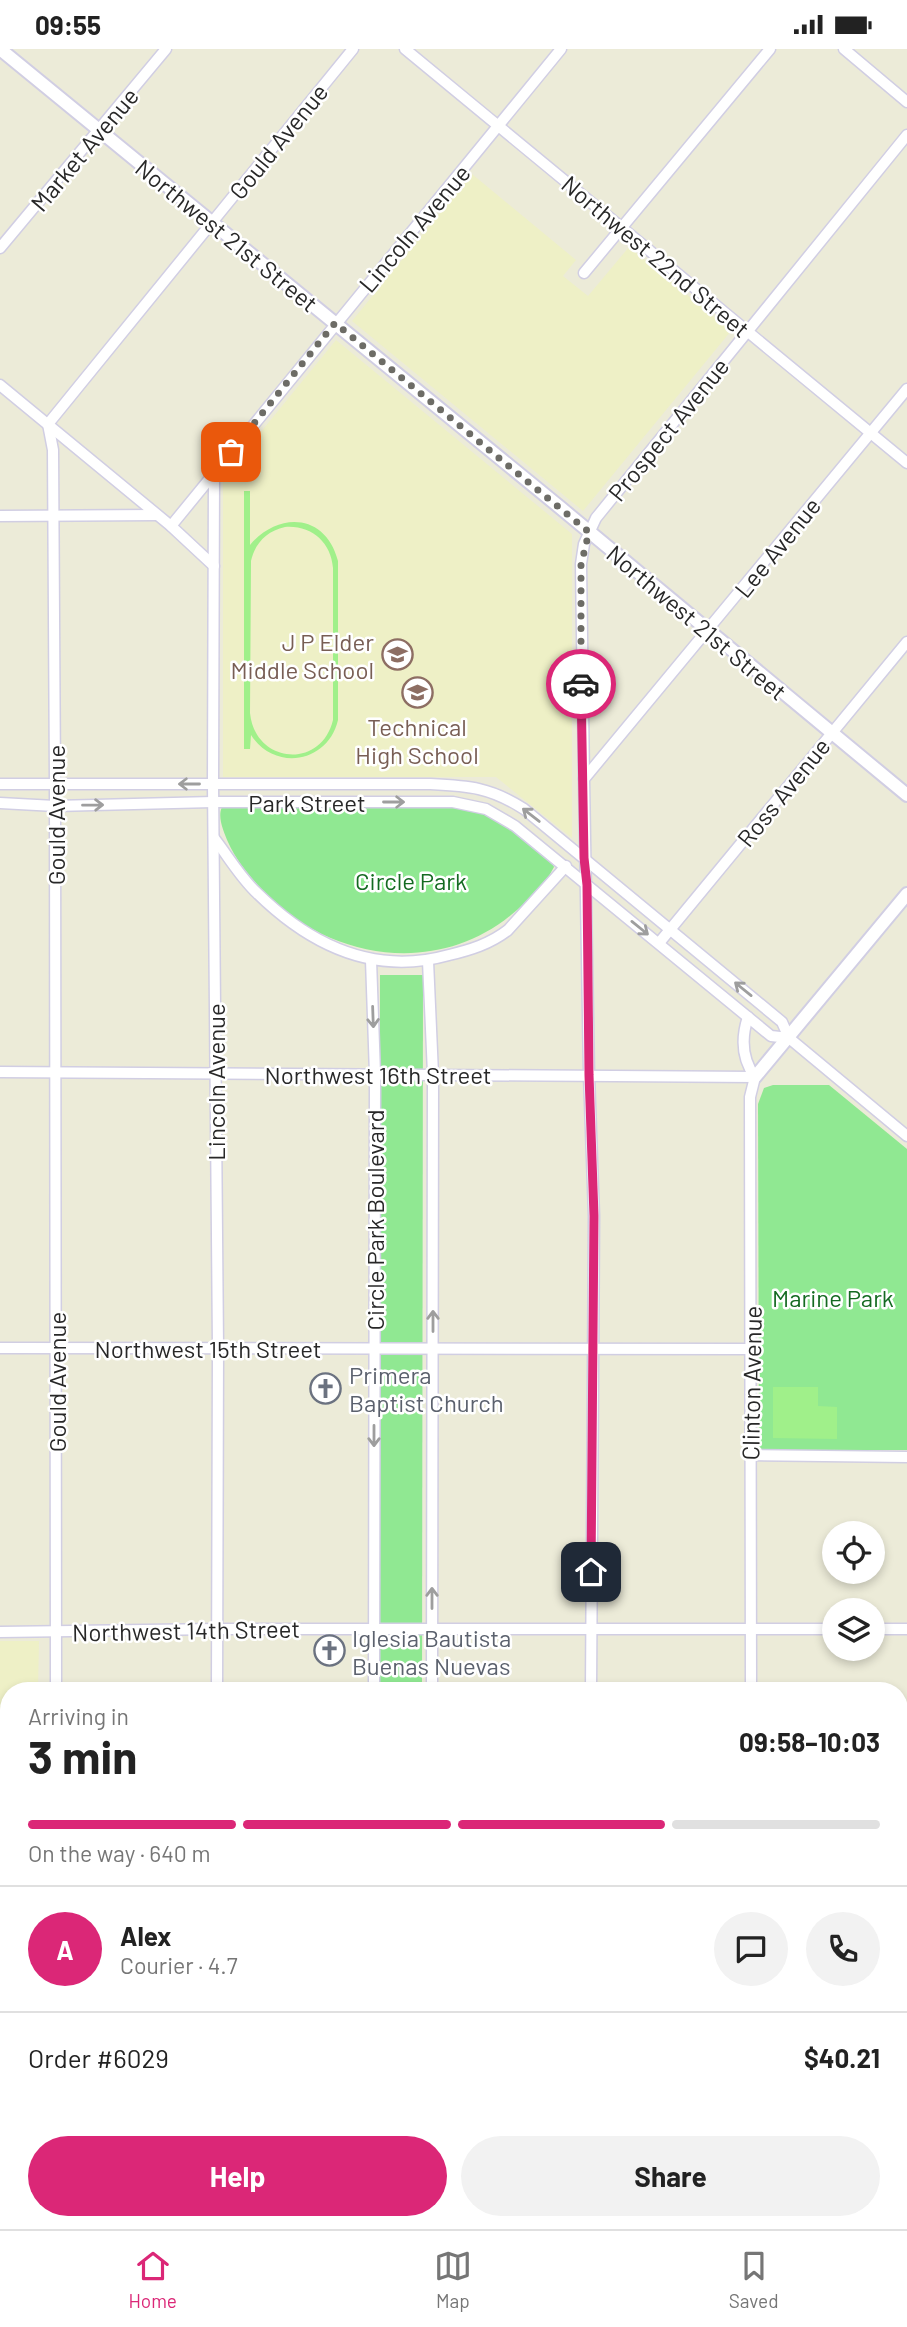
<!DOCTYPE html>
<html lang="en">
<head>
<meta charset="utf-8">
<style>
	:root { --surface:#fff; --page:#f2f2f2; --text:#222; --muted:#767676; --line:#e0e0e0; --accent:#db2777 }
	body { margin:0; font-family:Barlow,sans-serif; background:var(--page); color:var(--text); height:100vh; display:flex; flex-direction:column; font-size:26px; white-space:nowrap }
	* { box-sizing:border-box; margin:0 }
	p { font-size:23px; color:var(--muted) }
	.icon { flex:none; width:38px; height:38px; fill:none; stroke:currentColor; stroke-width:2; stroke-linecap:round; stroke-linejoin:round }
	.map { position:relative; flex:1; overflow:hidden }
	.panel { position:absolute; left:0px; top:1633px; width:908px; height:548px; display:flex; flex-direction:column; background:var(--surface); border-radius:28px 28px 0 0; box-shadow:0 4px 10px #0003 }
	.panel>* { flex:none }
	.tools { position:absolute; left:822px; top:1472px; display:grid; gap:14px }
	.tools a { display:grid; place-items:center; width:63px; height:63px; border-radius:50%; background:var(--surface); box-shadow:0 4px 10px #0003; font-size:35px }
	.pin { position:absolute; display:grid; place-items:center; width:60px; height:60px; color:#fff; margin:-30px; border-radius:14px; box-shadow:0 4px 10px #0006 }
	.courier { position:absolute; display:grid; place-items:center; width:70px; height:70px; margin:-35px; border:5px solid #db2777; border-radius:50%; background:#fff; color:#222; box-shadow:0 2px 9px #0007 }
	.headline em { font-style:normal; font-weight:700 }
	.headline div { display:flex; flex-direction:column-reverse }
	.headline { display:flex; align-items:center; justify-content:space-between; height:119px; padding:0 28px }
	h1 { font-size:46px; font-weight:700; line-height:52px }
	.bar { display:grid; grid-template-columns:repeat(4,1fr); gap:10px 7px; align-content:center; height:84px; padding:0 28px }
	.bar i { height:9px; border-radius:5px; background:var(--line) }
	.bar .selected { background:var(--accent) }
	.bar p { grid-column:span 4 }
	.line { display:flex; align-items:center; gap:18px; padding:0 28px; border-top:2px solid var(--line) }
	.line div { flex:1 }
	.round { display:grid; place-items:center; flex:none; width:74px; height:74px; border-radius:37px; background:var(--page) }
	.action { display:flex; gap:14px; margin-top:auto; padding:14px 28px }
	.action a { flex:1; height:80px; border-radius:42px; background:var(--accent); color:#fff; font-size:28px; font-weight:700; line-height:80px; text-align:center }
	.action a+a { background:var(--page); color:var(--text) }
	.status { display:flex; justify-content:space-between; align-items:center; height:49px; padding:0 35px; background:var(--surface); direction:ltr }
	.status svg { height:19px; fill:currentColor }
	.tab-bar { display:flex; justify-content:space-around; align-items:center; height:98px; border-top:2px solid var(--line); background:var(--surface); font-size:19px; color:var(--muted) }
	.tab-bar a { display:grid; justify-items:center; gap:4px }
	.tab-bar .selected { color:var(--accent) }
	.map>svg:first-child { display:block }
</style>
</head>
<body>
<div class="status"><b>09:55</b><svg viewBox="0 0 49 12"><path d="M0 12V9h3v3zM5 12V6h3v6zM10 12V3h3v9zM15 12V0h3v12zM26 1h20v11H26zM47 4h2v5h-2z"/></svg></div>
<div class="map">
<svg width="907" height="2180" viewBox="0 0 907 2180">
	<rect width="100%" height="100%" fill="#ecebd8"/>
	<!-- education -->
	<g fill="#eef0c6">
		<polygon points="472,125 576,211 563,227 588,247 629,198 731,282 583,462 352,272"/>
		<polygon points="336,291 572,485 572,789 496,728 223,728 223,429"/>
		<polygon points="0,1592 39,1592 38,1641 9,1642 9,1837 0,1837"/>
	</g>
	<!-- green -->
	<g fill="#90e892">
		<path d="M454 757C498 764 518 785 551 811L554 818C545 836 527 853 511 866 437 927 331 911 266 845 251 829 237 813 228 793 224 783 217 768 222 758Z"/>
		<polygon points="380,926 423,926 422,1641 380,1642"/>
		<polygon points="773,1036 829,1036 907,1100 907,1401 763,1401 759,1398 758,1055 764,1039"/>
	</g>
	<!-- pitch -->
	<g fill="#a0f08a" fill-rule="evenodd">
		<path d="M244 442H250V496C278 462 326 464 338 512V671C328 714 275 723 251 686L250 700H244ZM285 478C311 476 331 493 333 519V671C321 721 255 715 250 664L251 512C255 494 267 482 285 478Z"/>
		<polygon points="773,1338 818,1338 818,1357 837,1358 837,1390 773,1389"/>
	</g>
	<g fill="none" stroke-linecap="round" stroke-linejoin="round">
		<defs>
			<g id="minor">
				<polyline points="405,0 907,414"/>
				<polyline points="844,0 907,53"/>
				<polyline points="0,199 166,0"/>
				<polyline points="584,224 770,0"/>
				<polyline points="0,336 171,477 214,517"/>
				<polyline points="214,425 213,735 218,1299 217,1642"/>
				<polyline points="0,467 157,466"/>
				<polyline points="171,477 561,0"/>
				<polyline points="584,730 581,515 584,495 596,469 907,86"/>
				<path d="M0 735H430C469 737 490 738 524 760L782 973 789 989 907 1087"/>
				<polyline points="0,754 55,757 213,753 453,753 486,760 515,777 771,987 789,989"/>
				<path d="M214 789C228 807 240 828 257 844 311 897 374 927 449 906 470 901 490 895 508 881L566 817"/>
				<polyline points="659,894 907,593"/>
				<polyline points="371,911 375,1025 374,1642"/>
				<polyline points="428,912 433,1025 432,1642"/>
				<path d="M748 968C741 989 742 1010 755 1028"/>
				<polyline points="0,1023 755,1028"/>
				<polyline points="0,1299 752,1300"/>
				<polyline points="749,1406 907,1408"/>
				<polyline points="873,1580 907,1580"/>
				<polyline points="0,1583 217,1580 835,1580"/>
				<polyline points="56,1642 55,735 53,401 48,375 353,0"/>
				<polyline points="591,1642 594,1167 589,1026 584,730 907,340"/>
				<polyline points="751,1642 750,1048 755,1028"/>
				<polyline points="591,2172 591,2180"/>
				<polyline points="57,2180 57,2172"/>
				<polyline points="216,2180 216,2172"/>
				<polyline points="370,2180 371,2172"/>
				<polyline points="430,2180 430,2172"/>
				<polyline points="751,2180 751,2172"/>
			</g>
			<g id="tertiary">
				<polyline points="0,0 562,460 907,746"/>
				<polyline points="755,1028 907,845"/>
				<polyline points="0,1857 9,1857"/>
				<polyline points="900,1858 907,1858"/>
			</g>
			<g id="secondary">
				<polyline points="0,2137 9,2137"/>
				<polyline points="900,2137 907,2137"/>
			</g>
		</defs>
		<!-- minor casing -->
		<use href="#minor" stroke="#d1cee3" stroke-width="13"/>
		<!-- tertiary casing -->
		<use href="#tertiary" stroke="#d1cee3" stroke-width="16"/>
		<!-- secondary casing -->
		<use href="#secondary" stroke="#d1cee3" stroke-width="18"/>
		<!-- minor -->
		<use href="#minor" stroke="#fff" stroke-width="10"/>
		<!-- tertiary -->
		<use href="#tertiary" stroke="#fff" stroke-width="12"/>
		<!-- secondary -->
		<use href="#secondary" stroke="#fff" stroke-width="14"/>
	</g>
	<!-- one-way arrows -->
	<defs><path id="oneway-shaft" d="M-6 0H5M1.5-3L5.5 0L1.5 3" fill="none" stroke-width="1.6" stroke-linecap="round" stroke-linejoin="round" transform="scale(1.75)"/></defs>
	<g stroke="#9e9e9e">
		<use href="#oneway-shaft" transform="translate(189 735) rotate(180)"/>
		<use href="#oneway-shaft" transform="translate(394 753)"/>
		<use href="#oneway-shaft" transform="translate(93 756) rotate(-1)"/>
		<use href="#oneway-shaft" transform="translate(531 766) rotate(-142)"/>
		<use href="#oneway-shaft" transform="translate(640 879) rotate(39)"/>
		<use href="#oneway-shaft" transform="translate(743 940) rotate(-141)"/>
		<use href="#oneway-shaft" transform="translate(373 968) rotate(88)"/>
		<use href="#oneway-shaft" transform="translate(433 1272) rotate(-90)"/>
		<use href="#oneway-shaft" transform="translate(374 1387) rotate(90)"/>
		<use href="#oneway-shaft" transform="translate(432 1549) rotate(-90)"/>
	</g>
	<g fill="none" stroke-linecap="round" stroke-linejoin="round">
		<!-- done -->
		<polyline stroke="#6d6c66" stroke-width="7" stroke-dasharray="0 12.6" points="231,403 335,274 589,483 581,516 581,635"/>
		<!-- route -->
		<polyline stroke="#db2777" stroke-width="9" points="581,635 584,809 587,836 589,1026 594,1167 591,1523"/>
	</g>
	<!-- icons -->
	<defs>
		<symbol id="school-ring" viewBox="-11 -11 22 22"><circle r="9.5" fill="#fff" stroke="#8d6e63" stroke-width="1.5"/><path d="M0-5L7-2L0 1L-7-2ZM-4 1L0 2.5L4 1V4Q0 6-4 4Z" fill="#8d6e63"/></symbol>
		<symbol id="church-ring" viewBox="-11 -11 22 22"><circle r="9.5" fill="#fff" stroke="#6b7280" stroke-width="1.5"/><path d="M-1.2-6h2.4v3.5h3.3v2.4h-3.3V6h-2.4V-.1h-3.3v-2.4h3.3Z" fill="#6b7280"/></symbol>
	</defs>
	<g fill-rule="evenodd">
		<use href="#school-ring" x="380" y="588" width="35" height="35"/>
		<use href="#school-ring" x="400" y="626" width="35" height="35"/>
		<use href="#church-ring" x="308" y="1322" width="35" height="35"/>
		<use href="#church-ring" x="312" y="1584" width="35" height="35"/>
	</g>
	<g text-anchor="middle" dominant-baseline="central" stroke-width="5" stroke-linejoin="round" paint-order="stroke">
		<!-- street labels -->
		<g font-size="24" fill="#282828" stroke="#fff">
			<text transform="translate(278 92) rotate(-51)">Gould Avenue</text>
			<text transform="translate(84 100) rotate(-50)">Market Avenue</text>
			<text transform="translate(414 179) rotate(-50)">Lincoln Avenue</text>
			<text transform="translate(227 186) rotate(39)">Northwest 21st Street</text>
			<text transform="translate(656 207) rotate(40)">Northwest 22nd Street</text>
			<text transform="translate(668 380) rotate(-51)">Prospect Avenue</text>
			<text transform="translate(777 498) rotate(-51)">Lee Avenue</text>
			<text transform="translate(697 573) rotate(40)">Northwest 21st Street</text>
			<text transform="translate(783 743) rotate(-51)">Ross Avenue</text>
			<text x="307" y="753">Park Street</text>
			<text transform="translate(55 766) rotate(-90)">Gould Avenue</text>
			<text x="378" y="1025">Northwest 16th Street</text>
			<text transform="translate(215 1033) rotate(-90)">Lincoln Avenue</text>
			<text transform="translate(374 1171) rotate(-90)">Circle Park Boulevard</text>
			<text x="208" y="1299">Northwest 15th Street</text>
			<text transform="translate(56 1333) rotate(-90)">Gould Avenue</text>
			<text transform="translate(751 1334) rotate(-89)">Clinton Avenue</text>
			<text transform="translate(186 1581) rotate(-1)">Northwest 14th Street</text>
		</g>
		<!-- education labels -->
		<g font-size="24" fill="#785e54" stroke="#fff" text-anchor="end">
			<text x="374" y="592">J P Elder<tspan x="374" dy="28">Middle School</tspan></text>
			<text x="417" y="677" text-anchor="middle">Technical<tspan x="417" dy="28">High School</tspan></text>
		</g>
		<!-- park labels -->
		<g font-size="24" fill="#146a21" stroke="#fff">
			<text x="411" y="831">Circle Park</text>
			<text x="833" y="1248">Marine Park</text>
		</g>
		<!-- worship labels -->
		<g font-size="24" fill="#5b616d" stroke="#fff" text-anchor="start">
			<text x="349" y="1325">Primera<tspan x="349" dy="28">Baptist Church</tspan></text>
			<text x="352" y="1588">Iglesia Bautista<tspan x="352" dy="28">Buenas Nuevas</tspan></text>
		</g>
	</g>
</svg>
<div class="tools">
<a><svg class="icon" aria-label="locate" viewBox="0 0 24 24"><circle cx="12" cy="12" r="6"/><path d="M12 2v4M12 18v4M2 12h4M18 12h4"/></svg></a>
<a><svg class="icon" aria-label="layers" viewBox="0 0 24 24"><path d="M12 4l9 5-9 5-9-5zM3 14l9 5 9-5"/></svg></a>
</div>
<div class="pin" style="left:231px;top:403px;background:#ea580c"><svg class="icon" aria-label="bag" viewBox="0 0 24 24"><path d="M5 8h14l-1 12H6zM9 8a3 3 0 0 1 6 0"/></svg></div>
<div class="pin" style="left:591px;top:1523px;background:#1f2937"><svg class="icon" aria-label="home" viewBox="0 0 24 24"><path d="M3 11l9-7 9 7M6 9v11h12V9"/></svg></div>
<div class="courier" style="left:581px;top:635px"><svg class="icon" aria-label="car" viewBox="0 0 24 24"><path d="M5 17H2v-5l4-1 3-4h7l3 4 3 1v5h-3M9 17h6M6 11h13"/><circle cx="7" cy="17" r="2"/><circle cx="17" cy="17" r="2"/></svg></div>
<section class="panel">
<div class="headline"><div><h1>3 min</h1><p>Arriving in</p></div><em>09:58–10:03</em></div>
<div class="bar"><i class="selected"></i><i class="selected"></i><i class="selected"></i><i></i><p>On the way · 640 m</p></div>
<div class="line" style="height:126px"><b class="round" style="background:var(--accent);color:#fff">A</b><div><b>Alex</b><p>Courier · 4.7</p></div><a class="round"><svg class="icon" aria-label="chat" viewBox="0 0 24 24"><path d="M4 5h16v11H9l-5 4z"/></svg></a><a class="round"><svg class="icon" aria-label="phone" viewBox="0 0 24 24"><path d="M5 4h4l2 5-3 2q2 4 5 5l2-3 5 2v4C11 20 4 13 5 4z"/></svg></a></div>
<div class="line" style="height:91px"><div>Order #6029</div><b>$40.21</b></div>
<div class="action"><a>Help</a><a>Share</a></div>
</section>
</div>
<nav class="tab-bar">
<a class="selected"><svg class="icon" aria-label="home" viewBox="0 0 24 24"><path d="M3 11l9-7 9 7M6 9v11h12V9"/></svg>Home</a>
<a><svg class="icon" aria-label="map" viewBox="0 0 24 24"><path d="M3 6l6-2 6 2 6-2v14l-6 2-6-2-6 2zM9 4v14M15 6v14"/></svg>Map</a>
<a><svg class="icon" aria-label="saved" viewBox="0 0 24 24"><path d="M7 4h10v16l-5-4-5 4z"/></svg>Saved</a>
</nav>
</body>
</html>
